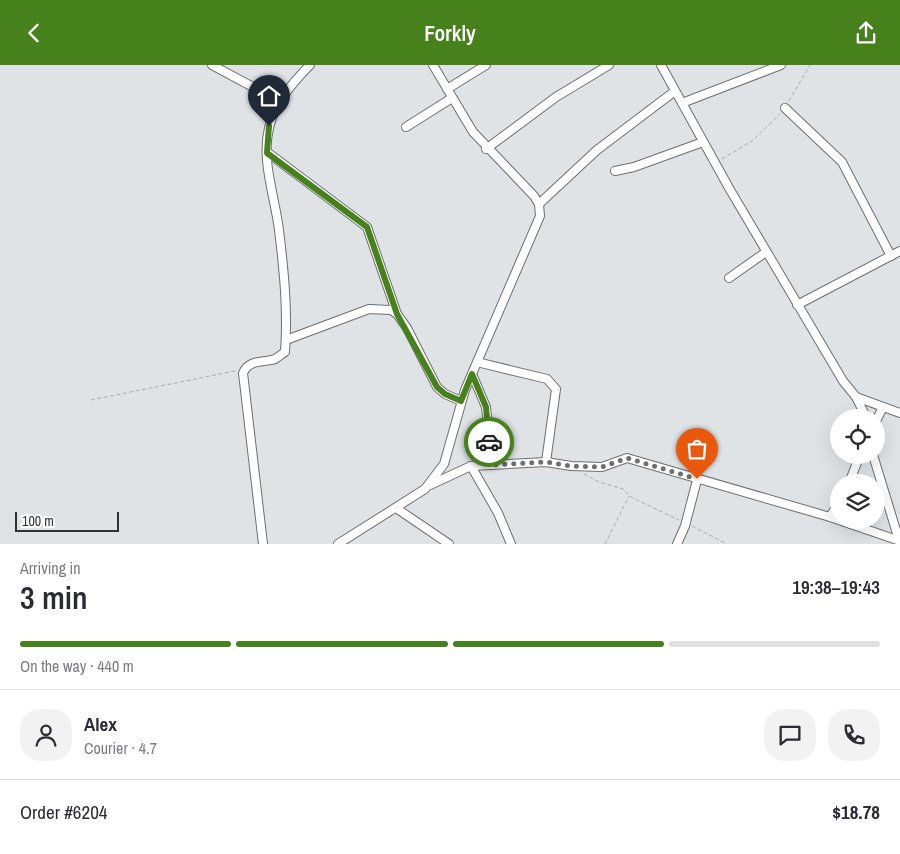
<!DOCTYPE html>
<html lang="en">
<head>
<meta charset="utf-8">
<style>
	:root { --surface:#fff; --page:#f2f2f3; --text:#2b2b33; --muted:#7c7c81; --line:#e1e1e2; --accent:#47811c }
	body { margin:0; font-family:"Archivo Narrow",sans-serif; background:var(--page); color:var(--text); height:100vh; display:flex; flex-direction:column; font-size:19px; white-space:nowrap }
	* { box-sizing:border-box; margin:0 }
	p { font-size:16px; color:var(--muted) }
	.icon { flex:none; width:28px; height:28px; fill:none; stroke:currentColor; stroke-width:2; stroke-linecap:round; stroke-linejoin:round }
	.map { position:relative; height:479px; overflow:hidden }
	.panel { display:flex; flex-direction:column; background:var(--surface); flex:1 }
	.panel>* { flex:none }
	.controls { position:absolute; left:830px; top:344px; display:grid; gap:10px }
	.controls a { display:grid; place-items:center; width:55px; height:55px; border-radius:50%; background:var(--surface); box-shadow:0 5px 20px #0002; font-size:25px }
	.scale { position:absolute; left:15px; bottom:12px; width:104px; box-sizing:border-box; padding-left:5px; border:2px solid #303132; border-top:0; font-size:14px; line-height:18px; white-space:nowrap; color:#303132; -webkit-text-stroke:4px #fff; paint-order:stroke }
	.pin { position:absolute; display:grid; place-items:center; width:42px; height:42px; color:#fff; margin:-51px -21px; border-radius:50% 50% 50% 0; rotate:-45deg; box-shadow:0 0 5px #0007 }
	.pin .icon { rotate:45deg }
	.courier { position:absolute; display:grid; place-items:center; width:50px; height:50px; margin:-25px; border:4px solid #47811c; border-radius:50%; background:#fff; color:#222; box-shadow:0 1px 6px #0007 }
	.headline em { font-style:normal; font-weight:600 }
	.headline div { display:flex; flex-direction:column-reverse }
	.headline { display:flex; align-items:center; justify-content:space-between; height:85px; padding:0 20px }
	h1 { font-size:32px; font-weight:600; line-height:38px }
	.bar { display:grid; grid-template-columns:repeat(4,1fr); gap:8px 5px; align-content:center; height:60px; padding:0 20px }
	.bar i { height:6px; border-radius:4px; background:var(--line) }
	.bar .selected { background:var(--accent) }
	.bar p { grid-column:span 4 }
	.line { display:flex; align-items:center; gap:12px; padding:0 20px; border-top:1px solid var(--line) }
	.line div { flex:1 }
	.round { display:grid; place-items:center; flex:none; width:52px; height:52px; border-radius:20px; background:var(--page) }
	header { display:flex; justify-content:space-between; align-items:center; height:65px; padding:0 20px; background:var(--accent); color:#fff; font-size:22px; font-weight:600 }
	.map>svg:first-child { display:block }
</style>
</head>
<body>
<header><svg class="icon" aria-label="back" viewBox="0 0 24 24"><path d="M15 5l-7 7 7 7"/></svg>Forkly<svg class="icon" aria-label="share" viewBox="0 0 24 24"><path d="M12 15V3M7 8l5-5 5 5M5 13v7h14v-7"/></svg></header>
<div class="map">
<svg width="900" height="479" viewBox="0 0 900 479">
	<rect width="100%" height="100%" fill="#dfe3e6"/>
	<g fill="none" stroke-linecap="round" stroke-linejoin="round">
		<defs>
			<g id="street">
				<polyline points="212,0 281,37"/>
				<polyline points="661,0 729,123 843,316 856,332 900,348"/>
				<polyline points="447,24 486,0"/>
				<polyline points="682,38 781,0"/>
				<polyline points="785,43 842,97 891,191"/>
				<polyline points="406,62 452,33"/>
				<polyline points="486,84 556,32 609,0"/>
				<polyline points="267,87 367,162 397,249"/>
				<polyline points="615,106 634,102 703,77"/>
				<polyline points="539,139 597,85 675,26"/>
				<polyline points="729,213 766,187"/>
				<polyline points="797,240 900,186"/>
				<polyline points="286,275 369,244 391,245 397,249 407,263 437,322 445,329 461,336"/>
				<polyline points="477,297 547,314 556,324 546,397"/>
				<polyline points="472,309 486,342 492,400"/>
				<polyline points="856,332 866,352"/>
				<polyline points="876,356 883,342"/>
				<polyline points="873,390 899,475"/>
				<polyline points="471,401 498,448 511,479"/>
				<polyline points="849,418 860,390"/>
				<polyline points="430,420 471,401 546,397 571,401 602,402 627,393 830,452 900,476"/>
				<polyline points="396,443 449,479"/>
				<polyline points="830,452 839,437"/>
				<path d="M263 479 243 308C249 294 263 298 275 294 278 292 282 289 285 287 288 246 284 206 279 165 275 132 261 96 269 63 274 39 293 17 310 0"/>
				<polyline points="338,479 425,424 444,399 465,325 540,151 539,139 534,131 473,67 433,0"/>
				<polyline points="677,479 685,461 697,415"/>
			</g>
		</defs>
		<!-- street casing -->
		<use href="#street" stroke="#6c6f72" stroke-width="10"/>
		<!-- path -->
		<g stroke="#aaadb0" stroke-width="1" stroke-dasharray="4 2.5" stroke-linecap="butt">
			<polyline points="789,36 810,0"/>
			<polyline points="722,94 752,76 780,49"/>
			<polyline points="91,335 235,306"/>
			<polyline points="584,409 599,417 623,424 631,432 679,455"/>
			<polyline points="692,461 727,479"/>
			<polyline points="605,479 629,431"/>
		</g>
		<!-- street -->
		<use href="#street" stroke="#fff" stroke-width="8"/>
	</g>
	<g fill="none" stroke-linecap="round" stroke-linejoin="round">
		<!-- done -->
		<polyline stroke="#6d6f71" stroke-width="5" stroke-dasharray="0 9" points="489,377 492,400 546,397 571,401 602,402 627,393 697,414"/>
		<!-- route -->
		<polyline stroke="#47811c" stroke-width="6" points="269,61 267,88 367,162 397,249 437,322 445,329 461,336 472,309 486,342 489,377"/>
	</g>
</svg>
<div class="controls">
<a><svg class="icon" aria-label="locate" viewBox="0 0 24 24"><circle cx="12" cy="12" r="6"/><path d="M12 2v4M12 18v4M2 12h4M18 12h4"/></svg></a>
<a><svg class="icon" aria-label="layers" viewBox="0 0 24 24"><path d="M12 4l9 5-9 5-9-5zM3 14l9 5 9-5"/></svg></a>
</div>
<div class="scale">100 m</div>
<div class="pin" style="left:697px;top:414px;background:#ea580c"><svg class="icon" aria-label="bag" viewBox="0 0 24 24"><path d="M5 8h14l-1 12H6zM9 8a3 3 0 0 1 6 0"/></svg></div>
<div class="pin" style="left:269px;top:61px;background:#1f2937"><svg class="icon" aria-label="home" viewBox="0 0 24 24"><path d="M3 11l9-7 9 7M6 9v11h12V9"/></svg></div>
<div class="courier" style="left:489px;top:377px"><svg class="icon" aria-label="car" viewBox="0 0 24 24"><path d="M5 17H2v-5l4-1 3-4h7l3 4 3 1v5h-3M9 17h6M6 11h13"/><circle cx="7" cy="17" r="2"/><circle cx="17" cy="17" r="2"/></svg></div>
</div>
<section class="panel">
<div class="headline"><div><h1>3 min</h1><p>Arriving in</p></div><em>19:38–19:43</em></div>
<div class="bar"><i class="selected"></i><i class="selected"></i><i class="selected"></i><i></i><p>On the way · 440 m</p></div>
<div class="line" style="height:90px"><a class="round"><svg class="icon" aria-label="person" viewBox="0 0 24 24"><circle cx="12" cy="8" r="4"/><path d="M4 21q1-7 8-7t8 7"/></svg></a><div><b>Alex</b><p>Courier · 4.7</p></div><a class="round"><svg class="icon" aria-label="chat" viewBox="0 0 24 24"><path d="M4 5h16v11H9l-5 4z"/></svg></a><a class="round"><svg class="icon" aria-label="phone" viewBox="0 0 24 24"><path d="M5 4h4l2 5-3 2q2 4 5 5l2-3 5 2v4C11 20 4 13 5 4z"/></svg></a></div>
<div class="line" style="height:65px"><div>Order #6204</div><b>$18.78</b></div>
</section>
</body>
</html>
